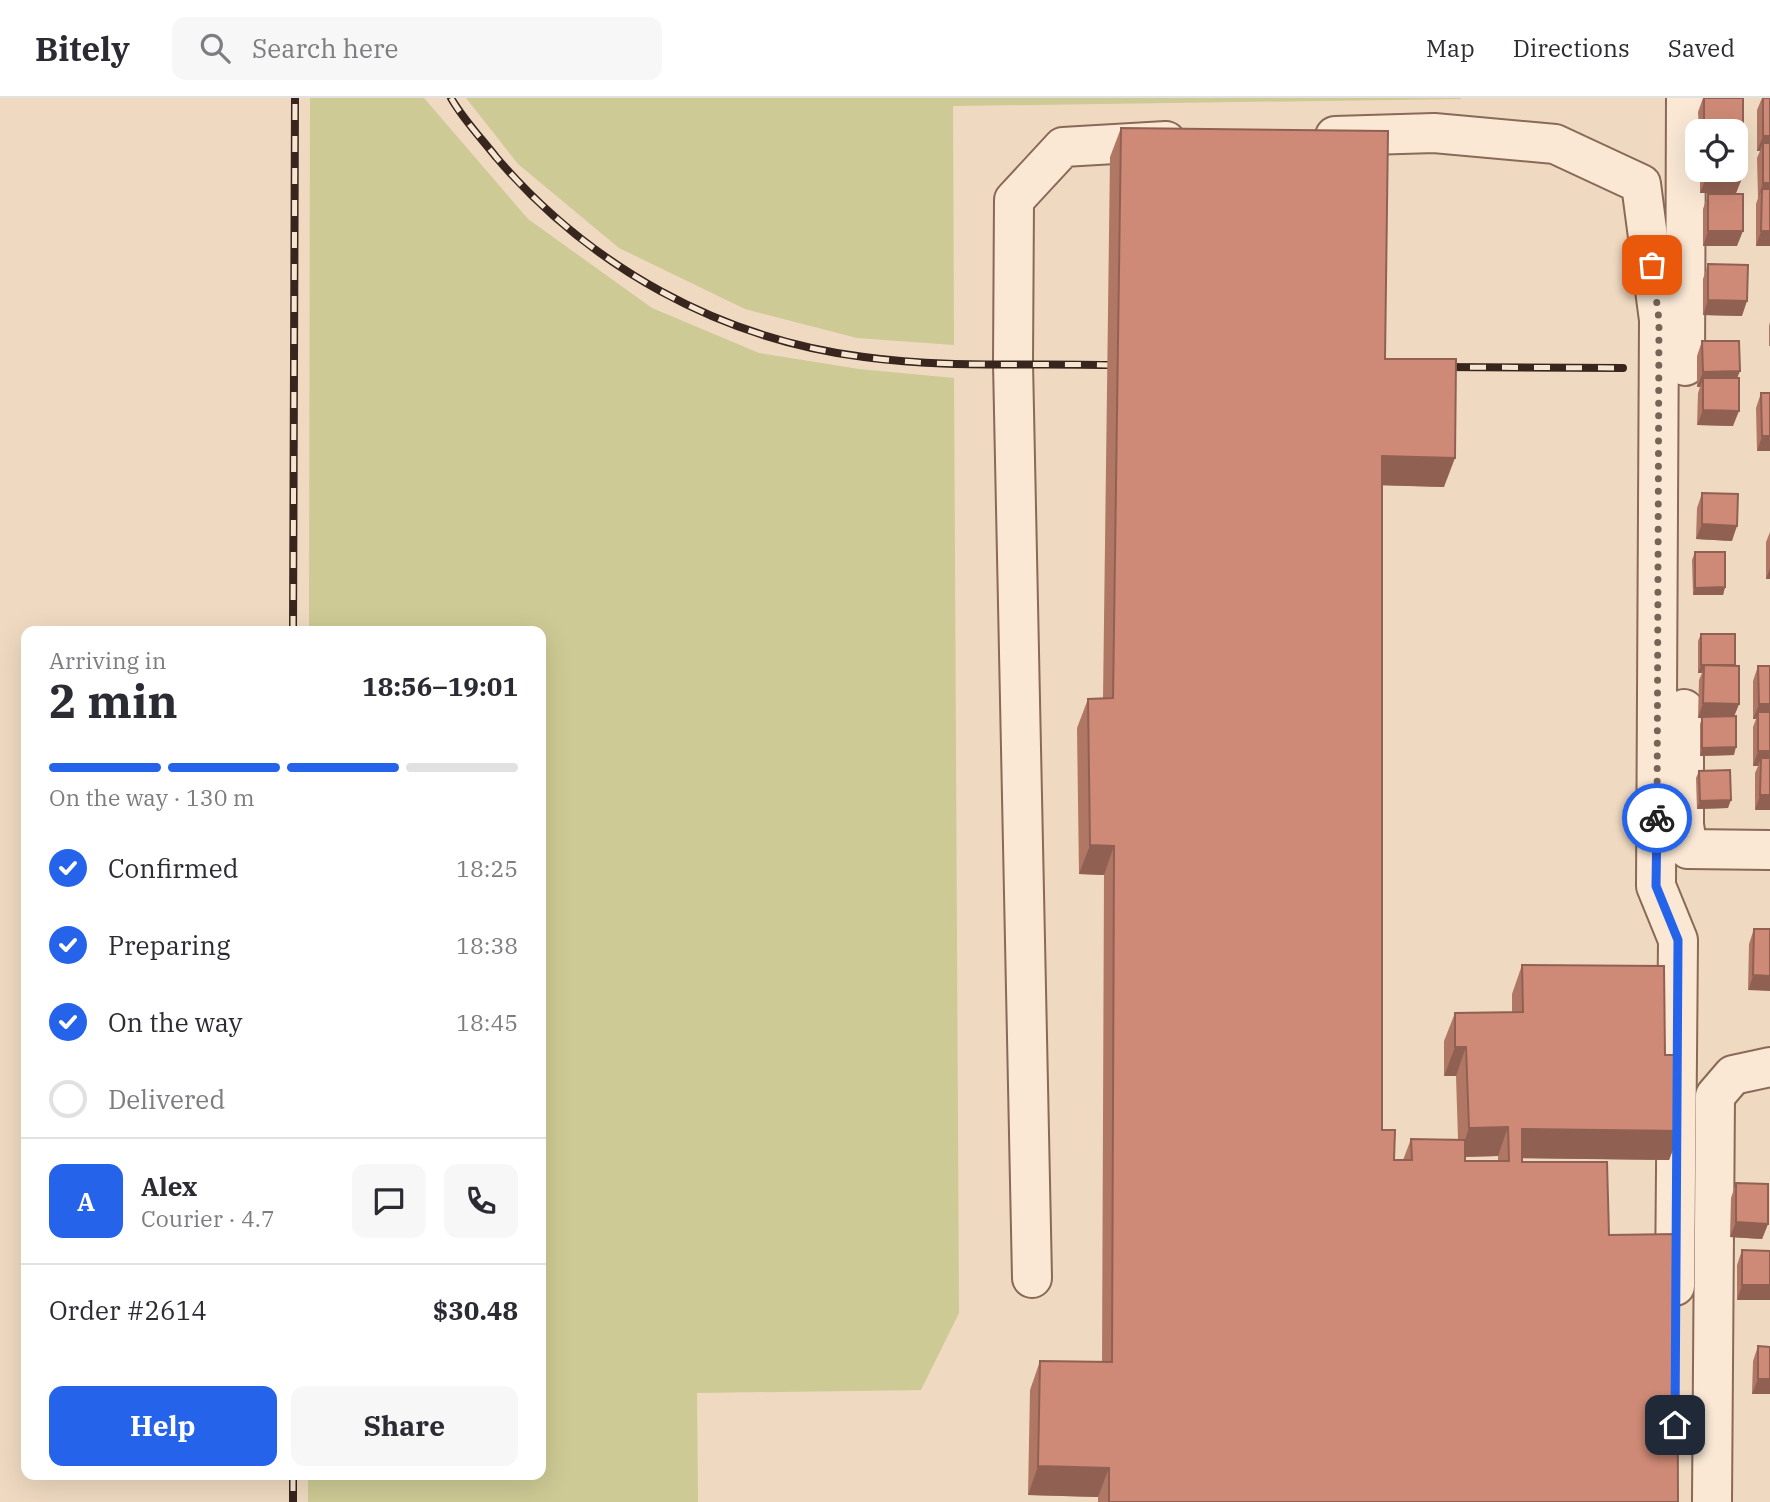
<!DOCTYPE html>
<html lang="en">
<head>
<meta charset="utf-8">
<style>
	:root { --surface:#fff; --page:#f7f7f7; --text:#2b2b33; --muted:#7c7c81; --line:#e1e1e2; --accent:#2563eb }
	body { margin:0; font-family:"IBM Plex Serif",serif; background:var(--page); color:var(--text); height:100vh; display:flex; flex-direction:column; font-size:26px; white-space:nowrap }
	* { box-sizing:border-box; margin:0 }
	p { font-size:23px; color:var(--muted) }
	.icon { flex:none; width:38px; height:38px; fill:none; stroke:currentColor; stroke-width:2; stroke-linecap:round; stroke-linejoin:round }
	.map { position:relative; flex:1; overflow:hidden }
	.side { position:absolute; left:21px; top:528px; width:525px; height:854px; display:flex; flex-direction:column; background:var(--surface); border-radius:14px; box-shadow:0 7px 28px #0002 }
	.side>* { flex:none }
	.tools { position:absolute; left:1685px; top:21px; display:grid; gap:14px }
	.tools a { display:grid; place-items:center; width:63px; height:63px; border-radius:14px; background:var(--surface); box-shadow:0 7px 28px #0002; font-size:35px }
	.pin { position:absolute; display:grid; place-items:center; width:60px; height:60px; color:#fff; margin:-30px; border-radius:14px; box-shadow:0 4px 10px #0006 }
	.courier { position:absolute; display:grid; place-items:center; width:70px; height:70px; margin:-35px; border:5px solid #2563eb; border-radius:50%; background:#fff; color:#222; box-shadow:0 2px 9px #0007 }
	.overview em { font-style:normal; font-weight:800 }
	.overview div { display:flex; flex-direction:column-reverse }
	.overview { display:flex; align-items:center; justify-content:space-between; height:119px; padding:0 28px }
	h1 { font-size:46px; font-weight:800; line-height:52px }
	.bar { display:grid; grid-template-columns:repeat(4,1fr); gap:10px 7px; align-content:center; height:84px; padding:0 28px }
	.bar i { height:9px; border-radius:5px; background:var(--line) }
	.bar .current { background:var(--accent) }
	.bar p { grid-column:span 4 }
	.line { display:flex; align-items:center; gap:18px; padding:0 28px; border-top:2px solid var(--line) }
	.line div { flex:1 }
	.round { display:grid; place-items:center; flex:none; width:74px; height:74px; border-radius:14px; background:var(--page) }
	ol { padding:0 28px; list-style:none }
	li { display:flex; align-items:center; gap:21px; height:77px }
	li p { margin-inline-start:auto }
	li .icon { padding:7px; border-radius:50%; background:var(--accent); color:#fff; stroke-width:4 }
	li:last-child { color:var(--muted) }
	li i { width:38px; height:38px; border:4px solid var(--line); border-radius:50% }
	.primary-button { display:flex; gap:14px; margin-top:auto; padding:14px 28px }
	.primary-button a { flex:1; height:80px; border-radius:14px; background:var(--accent); color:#fff; font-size:28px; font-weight:800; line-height:80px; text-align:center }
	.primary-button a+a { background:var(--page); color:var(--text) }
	header { display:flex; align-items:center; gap:42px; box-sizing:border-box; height:98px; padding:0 35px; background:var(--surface); border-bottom:2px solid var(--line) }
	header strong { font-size:33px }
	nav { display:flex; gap:38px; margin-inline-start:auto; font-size:24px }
	.search { width:490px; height:63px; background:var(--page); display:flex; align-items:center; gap:18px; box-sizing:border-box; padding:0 24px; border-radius:14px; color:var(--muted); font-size:26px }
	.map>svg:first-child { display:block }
</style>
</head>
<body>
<header>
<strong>Bitely</strong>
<div class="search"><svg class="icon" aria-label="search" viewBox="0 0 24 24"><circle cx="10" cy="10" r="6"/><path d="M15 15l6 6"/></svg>Search here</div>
<nav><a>Map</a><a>Directions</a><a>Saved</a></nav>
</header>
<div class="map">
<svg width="1770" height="1404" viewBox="0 0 1770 1404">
	<rect width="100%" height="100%" fill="#efd9c1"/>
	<!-- green -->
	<g fill="#cdca95">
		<polygon points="310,0 424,0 528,121 652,210 759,255 859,271 954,280 959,1215 921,1292 697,1295 698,1404 308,1404 308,1377 541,1377 541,534 309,534"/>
		<polygon points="466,0 1461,0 1461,1 953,8 954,247 857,240 745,211 619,150 518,66"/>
	</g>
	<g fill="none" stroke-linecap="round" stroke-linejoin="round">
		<defs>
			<g id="minor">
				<polyline points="1335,38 1434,35 1555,46 1641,86 1659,222 1656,788 1678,842 1675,1188"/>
				<polyline points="1685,268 1686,0"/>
				<polyline points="1684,611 1684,727 1688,751 1770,752"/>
				<polyline points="1032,1180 1013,265 1014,102 1063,49 1166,43"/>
				<polyline points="1712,1404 1715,998 1733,977 1770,969"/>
			</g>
		</defs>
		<!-- minor casing -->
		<use href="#minor" stroke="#896958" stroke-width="42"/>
		<!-- minor -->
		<use href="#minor" stroke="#fae8d5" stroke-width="38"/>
		<defs>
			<g id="rail">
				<path d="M451 0C463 21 481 40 496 59 590 169 720 241 864 259 944 270 1027 265 1108 267"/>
				<polyline points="1438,269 1623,270"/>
				<polyline points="293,534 295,0"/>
				<polyline points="293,1377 293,1404"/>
			</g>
		</defs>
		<!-- rail casing -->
		<use href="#rail" stroke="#38251d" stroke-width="8"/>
		<!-- rail -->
		<use href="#rail" stroke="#f6e5d1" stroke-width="5" stroke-dasharray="16" stroke-linecap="butt"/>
	</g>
	<!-- wall -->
	<g fill="#b17765" fill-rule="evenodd">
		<polygon points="1703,0 1743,0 1743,34 1738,49 1741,49 1742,80 1736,95 1700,95 1700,72 1736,72 1736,33 1699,33 1698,14"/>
		<polygon points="1762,0 1770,0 1770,148 1756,148 1756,106 1758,100 1757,60 1760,53 1757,53 1757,12"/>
		<path d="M1121 30 1385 261 1444 389 1382 387V1032L1394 1062H1403L1411 1041H1458L1456 978H1444V943L1455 915 1512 914V896L1522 867 1665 957 1680 1033 1669 1062 1522 1060V1064L1609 1137 1678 1404H1098V1399L1028 1397 1030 1292 1040 1263 1102 1264 1104 777 1079 776 1077 630 1088 601H1103L1110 59ZM1498 1058V1063H1465V1059Z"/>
		<polygon points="1708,96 1737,148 1703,148 1703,111"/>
		<polygon points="1708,166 1742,218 1703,217 1703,181"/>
		<polygon points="1770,224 1770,248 1769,248 1769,228"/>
		<polygon points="1702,243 1737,280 1733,328 1697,327 1698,295 1700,289 1697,289 1697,258"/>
		<polygon points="1761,295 1770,353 1757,353 1756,310"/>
		<polygon points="1702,395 1732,443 1696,441 1697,410"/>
		<polygon points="1770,434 1770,481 1766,481 1766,444"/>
		<polygon points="1695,454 1725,489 1723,497 1693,497 1692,462"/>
		<polygon points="1701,536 1735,568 1739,606 1734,618 1734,657 1700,658 1700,626 1702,620 1698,620 1699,582 1702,575 1698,575 1698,543"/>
		<polygon points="1758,568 1770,568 1770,712 1755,712 1755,675 1758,668 1753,668 1753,629 1756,621 1753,621 1753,583"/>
		<polygon points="1699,673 1728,710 1697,711 1696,680"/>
		<polygon points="1754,831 1770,831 1748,892 1749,846"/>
		<polygon points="1736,1085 1768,1126 1762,1141 1730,1139 1731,1100"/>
		<polygon points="1742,1152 1770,1202 1737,1202 1737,1167"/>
		<polygon points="1758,1248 1770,1249 1770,1296 1752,1296 1753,1263"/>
	</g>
	<!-- shaded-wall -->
	<g fill="#906153">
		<polygon points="1736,34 1743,34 1738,49 1736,49"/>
		<polygon points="1763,38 1770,38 1770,53 1763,45 1760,53 1757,53"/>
		<polygon points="1706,80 1742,80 1736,95 1700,95"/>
		<polygon points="1763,85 1770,85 1770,100 1762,91 1758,100"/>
		<polygon points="1708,133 1743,133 1737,148 1703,148"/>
		<polygon points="1761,133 1770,133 1770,148 1756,148"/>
		<polygon points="1708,202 1747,203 1742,218 1703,217"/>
		<polygon points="1740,273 1734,288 1703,280 1700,289 1697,289 1703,274"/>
		<polygon points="1703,312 1739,313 1733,328 1697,327"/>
		<polygon points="1762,338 1770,338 1770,353 1757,353"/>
		<polygon points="1382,358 1455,360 1444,389 1371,387"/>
		<polygon points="1702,426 1737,428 1732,443 1696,441"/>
		<polygon points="1770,470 1770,481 1766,481"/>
		<polygon points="1725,489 1723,497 1693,497 1695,490"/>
		<polygon points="1701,567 1735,567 1704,567 1702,575 1698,575"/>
		<polygon points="1703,605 1739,606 1733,621 1698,620"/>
		<polygon points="1759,606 1770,606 1770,621 1758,614 1756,621 1753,621"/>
		<polygon points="1736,649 1734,657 1700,658 1702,650"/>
		<polygon points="1758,653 1770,653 1770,668 1761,660 1758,668 1753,668"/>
		<polygon points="1760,697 1770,697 1770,712 1755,712"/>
		<polygon points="1731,702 1728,710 1697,711 1700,703"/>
		<polygon points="1090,747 1114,748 1104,777 1079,776"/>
		<polygon points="1753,877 1770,878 1770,893 1748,892"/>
		<polygon points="1455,949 1466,949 1456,978 1444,978"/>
		<polygon points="1508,1029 1498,1058 1459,1059 1469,1030"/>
		<polygon points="1522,1031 1680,1033 1669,1062 1512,1060"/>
		<polygon points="1736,1124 1768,1126 1762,1141 1730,1139"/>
		<polygon points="1742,1187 1770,1187 1770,1202 1737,1202"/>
		<polygon points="1758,1281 1770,1281 1770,1296 1752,1296"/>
		<polygon points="1038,1368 1109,1370 1098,1399 1028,1397"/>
	</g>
	<!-- building -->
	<g fill="#ce8a76" stroke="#906153" stroke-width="2">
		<polygon points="1704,0 1743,0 1743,34 1704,33"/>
		<rect x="1763" y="0" width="7" height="38"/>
		<polygon points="1121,30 1388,33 1385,261 1456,261 1455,360 1382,358 1382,1032 1395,1032 1394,1062 1412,1062 1411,1041 1465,1042 1465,1063 1509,1063 1508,1029 1469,1030 1466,949 1455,949 1455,915 1523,914 1522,867 1664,868 1665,957 1678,957 1680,1033 1522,1031 1522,1064 1607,1064 1609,1137 1677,1136 1678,1404 1109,1404 1109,1370 1038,1368 1040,1263 1112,1264 1114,748 1090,747 1088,601 1113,600"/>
		<rect x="1763" y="45" width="7" height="40"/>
		<polygon points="1736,49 1741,49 1742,80 1706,80 1706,72 1736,72"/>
		<polygon points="1762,91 1770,91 1770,133 1761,133"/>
		<rect x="1708" y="96" width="35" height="37"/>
		<polygon points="1708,166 1748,167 1747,203 1708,202"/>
		<polygon points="1702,243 1739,243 1740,273 1703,274"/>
		<polygon points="1703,280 1739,280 1739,313 1703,312"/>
		<polygon points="1761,295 1770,295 1770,338 1762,338"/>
		<polygon points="1702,395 1738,396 1737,428 1702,426"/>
		<polygon points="1695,454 1725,454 1725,489 1695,490"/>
		<rect x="1701" y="536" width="34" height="31"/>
		<polygon points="1704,567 1739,568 1739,606 1703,605"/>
		<polygon points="1758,568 1770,568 1770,606 1759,606"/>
		<rect x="1758" y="614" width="12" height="39"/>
		<polygon points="1736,618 1736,649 1702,650 1702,619"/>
		<polygon points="1761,660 1770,660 1770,697 1760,697"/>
		<polygon points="1730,672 1731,702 1700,703 1699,673"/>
		<polygon points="1754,831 1770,831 1770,878 1753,877"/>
		<polygon points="1736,1085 1768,1086 1768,1126 1736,1124"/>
		<polygon points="1742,1152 1770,1153 1770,1187 1742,1187"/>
		<polygon points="1758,1248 1770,1249 1770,1281 1758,1281"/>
	</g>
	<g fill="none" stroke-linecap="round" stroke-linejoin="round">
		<!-- done -->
		<polyline stroke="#786456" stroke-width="7" stroke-dasharray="0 12.6" points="1652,167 1659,222 1657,720"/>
		<!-- route -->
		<polyline stroke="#2563eb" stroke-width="9" points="1657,720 1656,788 1678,842 1675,1327"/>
	</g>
</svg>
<div class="tools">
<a><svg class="icon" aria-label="locate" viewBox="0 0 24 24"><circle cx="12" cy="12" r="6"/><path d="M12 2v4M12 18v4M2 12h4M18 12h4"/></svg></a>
</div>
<div class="pin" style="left:1652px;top:167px;background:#ea580c"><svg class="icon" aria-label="bag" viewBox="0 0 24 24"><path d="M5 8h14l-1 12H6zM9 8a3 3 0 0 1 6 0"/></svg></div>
<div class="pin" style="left:1675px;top:1327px;background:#1f2937"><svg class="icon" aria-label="home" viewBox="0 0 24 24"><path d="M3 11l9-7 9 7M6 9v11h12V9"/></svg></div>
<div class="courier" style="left:1657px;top:720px"><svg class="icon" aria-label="bike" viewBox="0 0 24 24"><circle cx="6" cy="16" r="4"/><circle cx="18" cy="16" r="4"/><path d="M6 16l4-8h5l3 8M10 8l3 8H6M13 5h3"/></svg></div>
<section class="side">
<div class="overview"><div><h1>2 min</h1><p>Arriving in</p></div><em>18:56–19:01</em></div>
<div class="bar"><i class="current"></i><i class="current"></i><i class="current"></i><i></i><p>On the way · 130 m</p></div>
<ol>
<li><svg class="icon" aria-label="check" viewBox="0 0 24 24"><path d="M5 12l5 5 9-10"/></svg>Confirmed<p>18:25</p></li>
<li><svg class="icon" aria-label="check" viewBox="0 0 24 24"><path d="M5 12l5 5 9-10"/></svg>Preparing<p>18:38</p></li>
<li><svg class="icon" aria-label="check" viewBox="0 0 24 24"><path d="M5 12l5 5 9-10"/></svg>On the way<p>18:45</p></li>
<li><i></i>Delivered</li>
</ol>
<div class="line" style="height:126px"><b class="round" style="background:var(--accent);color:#fff">A</b><div><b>Alex</b><p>Courier · 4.7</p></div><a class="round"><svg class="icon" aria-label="chat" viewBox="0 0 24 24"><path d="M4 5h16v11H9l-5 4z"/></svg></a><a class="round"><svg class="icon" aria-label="phone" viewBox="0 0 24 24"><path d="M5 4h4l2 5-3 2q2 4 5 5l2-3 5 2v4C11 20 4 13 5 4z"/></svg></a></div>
<div class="line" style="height:91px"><div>Order #2614</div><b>$30.48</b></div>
<div class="primary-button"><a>Help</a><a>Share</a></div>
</section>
</div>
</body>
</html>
